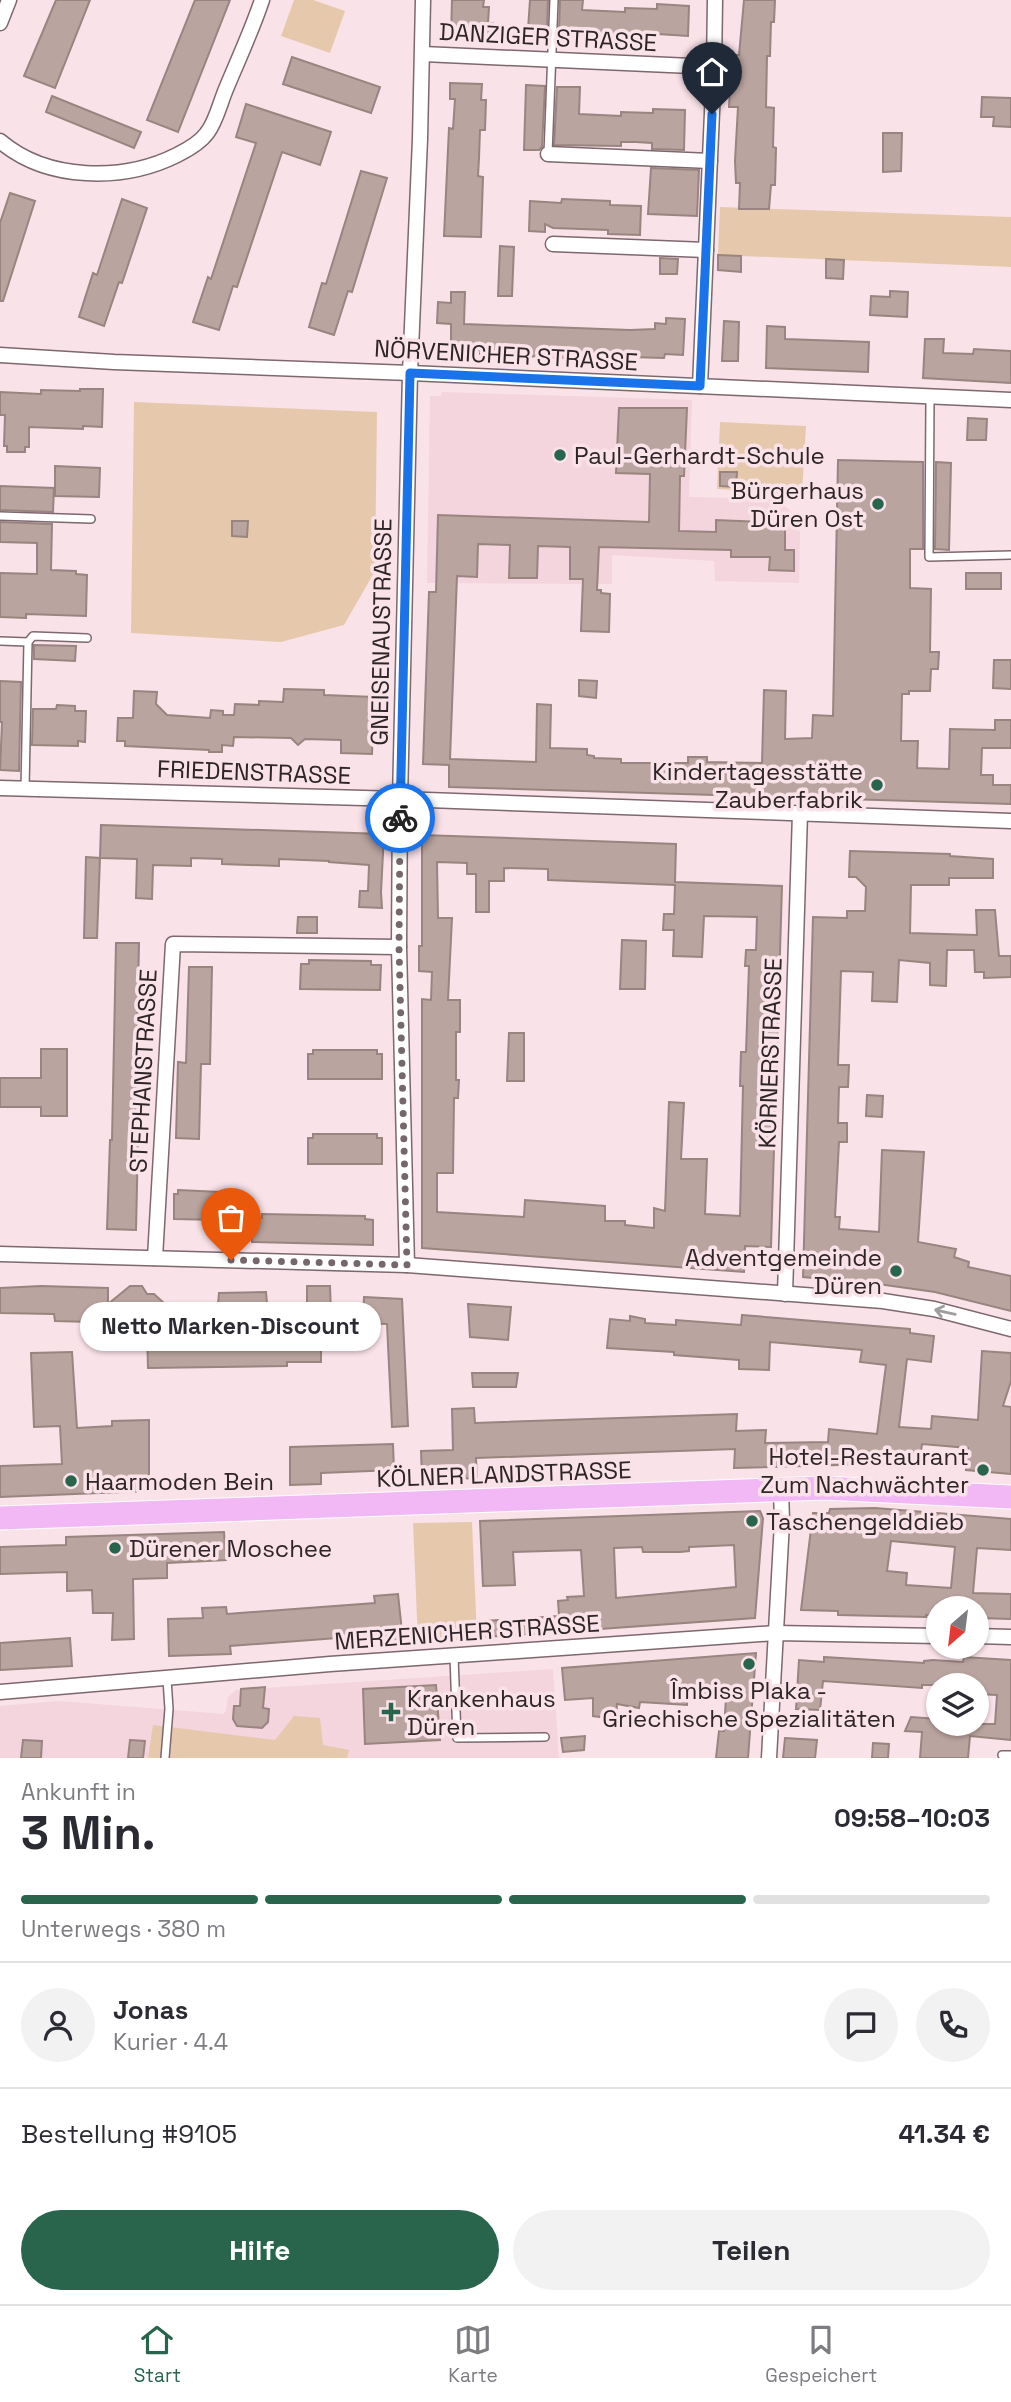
<!DOCTYPE html>
<html lang="de">
<head>
<meta charset="utf-8">
<style>
	:root { --surface:#fff; --page:#f2f2f3; --text:#2b2b33; --muted:#7c7c81; --line:#e1e1e2; --accent:#29644d }
	body { margin:0; font-family:"Space Grotesk",sans-serif; background:var(--page); color:var(--text); height:100vh; display:flex; flex-direction:column; font-size:26px; white-space:nowrap }
	* { box-sizing:border-box; margin:0 }
	p { font-size:23px; color:var(--muted) }
	.icon { flex:none; width:38px; height:38px; fill:none; stroke:currentColor; stroke-width:2; stroke-linecap:round; stroke-linejoin:round }
	.map { position:relative; height:1758px; overflow:hidden }
	.details { display:flex; flex-direction:column; background:var(--surface); flex:1 }
	.details>* { flex:none }
	.needle { width:46px; rotate:208deg }
	.fabs { position:absolute; left:926px; top:1596px; display:grid; gap:14px }
	.fabs a { display:grid; place-items:center; width:63px; height:63px; border-radius:50%; background:var(--surface); box-shadow:0 2px 5px #0004; font-size:35px }
	.pin { position:absolute; display:grid; place-items:center; width:60px; height:60px; color:#fff; margin:-72px -30px; border-radius:50% 50% 50% 0; rotate:-45deg; box-shadow:0 0 7px #0007 }
	.pin .icon { rotate:45deg }
	.courier { position:absolute; display:grid; place-items:center; width:70px; height:70px; margin:-35px; border:5px solid #1a73e8; border-radius:50%; background:#fff; color:#222; box-shadow:0 2px 9px #0007 }
	.bubble { position:absolute; height:49px; border-radius:24px; background:var(--surface); box-shadow:0 2px 5px #0004; font-size:23px; font-weight:700; line-height:49px; text-align:center }
	.head em { font-style:normal; font-weight:700 }
	.head div { display:flex; flex-direction:column-reverse }
	.head { display:flex; align-items:center; justify-content:space-between; height:119px; padding:0 21px }
	h1 { font-size:46px; font-weight:700; line-height:52px }
	.bar { display:grid; grid-template-columns:repeat(4,1fr); gap:10px 7px; align-content:center; height:84px; padding:0 21px }
	.bar i { height:9px; border-radius:5px; background:var(--line) }
	.bar .selected { background:var(--accent) }
	.bar p { grid-column:span 4 }
	.line { display:flex; align-items:center; gap:18px; padding:0 21px; border-top:2px solid var(--line) }
	.line div { flex:1 }
	.round { display:grid; place-items:center; flex:none; width:74px; height:74px; border-radius:37px; background:var(--page) }
	.action { display:flex; gap:14px; margin-top:auto; padding:14px 21px }
	.action a { flex:1; height:80px; border-radius:42px; background:var(--accent); color:#fff; font-size:28px; font-weight:700; line-height:80px; text-align:center }
	.action a+a { background:var(--page); color:var(--text) }
	.menu { display:flex; justify-content:space-around; align-items:center; height:98px; border-top:2px solid var(--line); background:var(--surface); font-size:19px; color:var(--muted) }
	.menu a { display:grid; justify-items:center; gap:4px }
	.menu .selected { color:var(--accent) }
	.map>svg:first-child { display:block }
</style>
</head>
<body>
<div class="map">
<svg width="1011" height="1758" viewBox="0 0 1011 1758">
	<rect width="100%" height="100%" fill="#fae2e9"/>
	<!-- built -->
	<g fill="#f4d4dd">
		<polygon points="442,392 692,400 689,497 772,499 781,503 791,511 800,533 799,583 715,581 714,561 612,555 612,584 427,583 430,396 441,396"/>
		<polygon points="553,1669 559,1758 0,1758 0,1706 59,1701 224,1714 226,1710 228,1697 236,1690"/>
	</g>
	<!-- green -->
	<g fill="#e6c9ad">
		<polygon points="294,0 313,0 345,11 330,53 281,36"/>
		<polygon points="720,207 1011,217 1011,267 718,255"/>
		<polygon points="134,402 377,412 375,571 344,625 281,642 131,633"/>
		<polygon points="720,422 806,426 802,494 717,489"/>
		<polygon points="472,1522 477,1638 418,1643 413,1523"/>
		<polygon points="294,1716 320,1718 323,1745 349,1750 347,1758 148,1758 153,1725 275,1740"/>
	</g>
	<!-- building -->
	<g fill="#baa49f" stroke="#99847f" stroke-width="2" fill-rule="evenodd">
		<polygon points="56,0 90,0 55,88 24,76"/>
		<polygon points="195,0 230,0 178,132 147,120"/>
		<polygon points="452,0 484,0 483,7 489,7 488,23 493,23 492,38 451,36"/>
		<polygon points="530,0 548,0 547,30 528,29"/>
		<polygon points="560,0 583,0 582,10 625,12 625,8 657,9 657,4 689,6 688,36 657,34 656,39 625,38 625,42 592,40 593,34 582,34 582,30 559,30"/>
		<polygon points="744,0 775,0 774,22 771,22 770,56 767,56 766,107 774,108 773,147 776,148 775,185 771,185 769,209 739,209 740,183 736,183 735,161 738,107 729,107 730,89 735,89 736,55 739,55"/>
		<polygon points="292,57 380,87 371,113 283,84"/>
		<polygon points="450,83 482,84 481,100 486,100 485,130 480,130 479,158 478,176 483,177 481,237 444,236 449,128 453,129 455,99 450,99"/>
		<polygon points="526,85 545,86 542,147 539,150 524,150"/>
		<polygon points="557,87 580,87 579,114 621,116 621,112 653,113 653,109 685,110 684,150 652,149 652,143 636,142 621,142 621,146 554,145"/>
		<polygon points="52,96 141,132 134,148 46,112"/>
		<polygon points="982,97 1011,98 1011,127 993,126 994,117 981,117"/>
		<polygon points="246,104 331,132 320,165 282,152 237,287 233,286 219,330 193,322 208,277 211,279 256,143 236,137"/>
		<polygon points="883,133 902,133 901,171 883,172"/>
		<polygon points="651,168 699,170 697,216 648,214"/>
		<polygon points="361,171 387,178 352,292 348,291 334,335 309,327 322,283 326,284"/>
		<polygon points="10,193 35,201 3,301 0,301 0,223"/>
		<polygon points="122,199 147,208 122,283 119,282 104,326 79,317 93,273 97,275"/>
		<polygon points="562,199 610,201 610,205 641,206 640,235 608,234 608,230 553,228 545,224 545,232 529,231 530,201 561,203"/>
		<polygon points="500,246 514,247 512,296 498,296"/>
		<polygon points="718,255 741,256 741,272 718,270"/>
		<polygon points="660,258 678,259 677,274 660,274"/>
		<polygon points="826,259 844,260 843,279 826,278"/>
		<polygon points="890,291 908,292 907,317 870,315 871,296 890,297"/>
		<polygon points="451,292 465,292 464,324 630,330 655,329 655,323 666,324 666,318 685,319 683,355 665,354 664,358 629,357 629,361 480,354 480,350 464,350 464,344 451,345 451,324 437,323 438,302 451,303"/>
		<polygon points="724,321 739,322 738,361 722,361"/>
		<polygon points="767,326 785,327 785,339 869,342 868,372 766,368"/>
		<polygon points="925,339 944,339 943,353 973,354 974,349 1011,351 1011,383 923,378"/>
		<polygon points="80,389 103,389 102,427 83,426 83,429 29,427 29,447 25,447 25,452 7,452 7,446 4,446 5,415 0,415 0,392 41,394 41,390 80,391"/>
		<polygon points="619,408 687,408 684,476 680,476 679,531 716,532 716,520 785,523 785,550 794,550 794,571 769,570 770,557 731,557 731,550 599,547 597,590 601,590 601,593 610,594 609,632 581,631 583,579 570,579 570,547 538,546 537,578 509,578 510,545 478,544 477,577 457,576 450,759 536,762 537,704 551,705 550,748 587,749 587,755 594,756 594,758 621,759 621,763 688,763 688,757 707,757 707,762 762,763 764,690 786,691 785,739 812,738 813,715 833,716 838,460 923,462 923,549 910,549 910,588 931,589 930,652 939,652 938,669 931,669 930,691 909,691 909,694 902,694 901,741 918,741 917,768 949,769 950,729 995,730 995,720 1011,720 1011,748 982,748 981,775 993,775 993,785 1011,785 1011,804 449,787 449,765 423,764 429,592 436,592 438,515 649,522 650,474 616,473"/>
		<polygon points="968,418 987,419 986,440 967,440"/>
		<polygon points="936,462 951,463 949,550 935,549"/>
		<polygon points="55,466 100,468 99,497 55,496"/>
		<polygon points="720,472 737,472 736,487 720,486"/>
		<polygon points="0,486 54,488 53,512 0,510"/>
		<polygon points="232,521 248,521 247,537 232,536"/>
		<polygon points="0,522 52,524 51,570 76,571 76,574 87,575 86,616 26,614 26,618 0,617 0,573 37,574 37,543 0,542"/>
		<rect x="966" y="573" width="35" height="16"/>
		<polygon points="34,645 76,646 75,661 34,659"/>
		<polygon points="994,660 1011,660 1011,689 993,688"/>
		<polygon points="579,680 597,681 596,698 579,696"/>
		<polygon points="0,681 21,682 19,771 0,770 2,722 0,722"/>
		<polygon points="284,689 324,690 324,695 374,697 372,754 341,753 341,740 305,739 298,745 291,738 234,737 233,746 222,745 222,752 209,752 209,750 125,746 125,741 117,741 118,718 133,718 134,691 157,692 156,704 167,715 210,718 211,710 223,711 223,715 234,715 235,704 259,705 259,701 283,702"/>
		<polygon points="57,705 75,706 75,711 86,711 85,742 78,741 78,746 32,745 33,709 56,709"/>
		<polygon points="101,825 384,834 381,892 382,908 359,907 360,891 368,891 369,865 329,862 329,861 279,859 279,866 222,864 222,859 191,858 191,866 153,865 152,899 136,898 137,859 100,858"/>
		<path d="M422 835 676 844 675 882 782 886 771 1247 745 1246 744 1272 422 1248V999L431 1000 432 972 419 971V946H422ZM437 862 467 863V874H476V912H489V881H504V868L548 869V880L675 885 674 914H664L663 930H674L673 956 702 957 704 916 757 917 756 950H746L745 966H749L746 1052H741L740 1086H743L740 1216 705 1214 707 1159H681L684 1103 669 1102 665 1211 654 1208V1228L625 1225V1221H605V1206L525 1200 524 1217 437 1212V1173H453L454 1098H458L459 1080H456V1032H460V1000H448L452 918H438Z"/>
		<polygon points="850,851 950,854 950,856 993,859 993,878 949,878 949,885 911,885 910,933 977,935 976,910 995,910 999,956 1011,956 1011,977 984,978 984,972 975,972 974,950 947,950 946,986 930,985 930,963 899,960 897,1002 872,1001 873,972 841,971 838,1065 849,1065 848,1087 839,1087 838,1123 847,1123 847,1142 839,1142 835,1217 840,1217 839,1229 879,1232 882,1150 924,1152 918,1242 956,1249 954,1257 969,1262 968,1267 1011,1276 1011,1311 935,1292 878,1284 803,1277 813,917 847,918 847,911 865,911 866,887 856,877 849,877"/>
		<polygon points="86,857 100,858 97,938 84,938"/>
		<polygon points="298,917 317,917 317,933 297,933"/>
		<polygon points="622,940 646,941 645,989 620,989"/>
		<polygon points="116,943 139,943 135,1140 138,1141 136,1230 107,1229 110,1140 112,1140"/>
		<polygon points="309,960 371,961 371,965 381,965 380,990 300,989 301,964 309,964"/>
		<polygon points="189,967 212,967 210,1064 201,1064 199,1139 176,1138 178,1062 186,1063"/>
		<polygon points="509,1033 524,1033 524,1081 507,1081"/>
		<polygon points="41,1049 67,1049 67,1116 41,1116 41,1107 0,1107 0,1078 41,1078"/>
		<polygon points="313,1050 377,1050 377,1054 382,1054 382,1079 308,1079 308,1054 313,1054"/>
		<polygon points="867,1095 883,1096 882,1117 866,1116"/>
		<polygon points="313,1134 377,1134 377,1138 382,1138 382,1164 308,1164 308,1138 313,1138"/>
		<polygon points="178,1190 220,1192 220,1195 223,1195 222,1220 174,1219 174,1194 178,1194"/>
		<polygon points="262,1214 365,1216 365,1219 373,1220 373,1245 252,1242 252,1217 262,1218"/>
		<polygon points="41,1286 108,1288 108,1304 130,1286 142,1286 147,1294 154,1294 165,1304 218,1304 219,1293 266,1292 267,1303 307,1303 307,1286 330,1286 331,1312 334,1312 335,1317 347,1317 348,1333 321,1333 321,1362 287,1362 287,1366 148,1368 147,1330 108,1329 108,1325 92,1326 92,1322 55,1321 54,1314 0,1313 0,1288"/>
		<polygon points="364,1297 402,1299 408,1426 392,1427 387,1324 363,1323"/>
		<polygon points="468,1304 511,1307 508,1340 470,1337"/>
		<polygon points="742,1315 910,1329 910,1333 934,1336 931,1362 907,1359 899,1427 931,1429 932,1416 978,1420 982,1351 1011,1353 1011,1381 1003,1406 1011,1407 1011,1474 966,1470 968,1448 922,1444 919,1467 873,1464 734,1468 735,1449 476,1458 477,1478 423,1480 422,1478 421,1451 453,1450 452,1409 474,1408 475,1423 737,1414 736,1431 766,1430 765,1443 828,1442 829,1429 877,1434 886,1365 860,1362 862,1350 770,1342 769,1370 739,1369 739,1360 674,1355 674,1352 607,1348 610,1319 630,1321 630,1316 645,1319 645,1323 676,1325 676,1320 741,1325"/>
		<polygon points="72,1352 77,1428 112,1426 112,1421 149,1420 149,1491 0,1497 0,1466 62,1464 60,1426 34,1427 31,1353"/>
		<polygon points="472,1373 518,1373 516,1387 473,1387"/>
		<polygon points="393,1444 394,1470 321,1473 321,1484 290,1485 290,1447"/>
		<path d="M875 1508 1011 1519V1550L977 1548 973 1593 1011 1594V1619L976 1618V1608H938V1616L926 1615V1617L838 1615V1611L801 1610 813 1513H829L830 1509ZM891 1541 955 1547 951 1588 906 1585 907 1573 887 1571Z"/>
		<path d="M760 1511 763 1518 755 1618 486 1637 485 1621 559 1616 558 1601 568 1600 567 1597 584 1596 581 1550 513 1552 515 1585 483 1586 480 1521ZM734 1545 736 1587 616 1598 614 1548 642 1547 643 1552H680L689 1551V1547Z"/>
		<polygon points="224,1532 226,1560 167,1563 167,1578 133,1579 134,1639 112,1640 113,1613 93,1613 92,1590 67,1591 67,1572 0,1574 0,1547 66,1545 66,1537"/>
		<polygon points="398,1594 403,1641 379,1644 378,1635 230,1646 231,1654 169,1656 168,1619 203,1618 202,1608 226,1607 227,1614 375,1603 374,1596"/>
		<polygon points="70,1638 72,1666 0,1670 0,1643"/>
		<polygon points="756,1653 748,1758 716,1758 719,1731 724,1731 726,1697 687,1699 687,1705 640,1702 639,1708 617,1704 616,1719 593,1716 593,1698 565,1700 562,1668"/>
		<polygon points="824,1657 924,1663 924,1661 933,1660 963,1662 964,1657 1011,1660 1011,1740 970,1736 968,1758 920,1758 922,1732 905,1731 911,1717 938,1719 938,1724 995,1724 997,1695 976,1694 976,1685 922,1685 922,1688 823,1681 820,1710 796,1709 799,1660 824,1662"/>
		<polygon points="436,1685 440,1740 365,1744 363,1689"/>
		<polygon points="265,1687 263,1708 269,1709 268,1722 262,1728 237,1726 233,1719 234,1706 240,1706 241,1689"/>
		<polygon points="585,1736 584,1750 563,1752 561,1738"/>
		<polygon points="785,1738 817,1740 815,1758 783,1758"/>
		<polygon points="23,1740 42,1741 41,1758 21,1758"/>
		<polygon points="130,1740 145,1741 143,1758 128,1758"/>
		<polygon points="873,1743 889,1744 888,1758 872,1758"/>
	</g>
	<g fill="none" stroke-linecap="round" stroke-linejoin="round">
		<defs>
			<g id="lane">
				<polyline points="548,154 554,0"/>
				<polyline points="930,397 929,557 1011,555"/>
				<polyline points="0,516 91,519"/>
				<polyline points="0,641 28,642"/>
				<polyline points="25,789 28,642 33,636 87,638"/>
				<polyline points="454,1656 457,1738 545,1737"/>
				<polyline points="1002,1755 1011,1755"/>
				<polyline points="165,1758 169,1709 167,1679"/>
			</g>
			<g id="street">
				<polyline points="0,23 9,0"/>
				<polyline points="423,54 714,67 700,386"/>
				<polyline points="714,67 715,0"/>
				<path d="M0 141C47 181 123 182 177 155 187 150 200 143 207 133 216 122 220 103 226 89 238 60 252 30 262 0"/>
				<polyline points="548,154 710,161"/>
				<polyline points="553,244 706,250"/>
				<polyline points="0,355 114,362 410,373 1011,400"/>
				<polyline points="0,788 400,799 1011,821"/>
				<polyline points="0,1254 407,1265 883,1301 934,1309 1011,1329"/>
				<polyline points="155,1258 173,944 399,947"/>
				<polyline points="407,1265 399,947 400,799 410,373 420,139 423,0"/>
				<polyline points="785,1294 800,813"/>
				<polyline points="976,1636 1011,1637"/>
				<polyline points="0,1692 330,1664 776,1633 938,1636"/>
				<polyline points="769,1758 782,1522 781,1489"/>
			</g>
			<polyline id="primary" points="0,1518 824,1488 1011,1497"/>
		</defs>
		<!-- lane casing -->
		<use href="#lane" stroke="#7c686e" stroke-width="10"/>
		<!-- street casing -->
		<use href="#street" stroke="#7c686e" stroke-width="17"/>
		<!-- primary casing -->
		<use href="#primary" stroke="#fff" stroke-width="25"/>
		<!-- lane -->
		<use href="#lane" stroke="#fff" stroke-width="7"/>
		<!-- street -->
		<use href="#street" stroke="#fff" stroke-width="14"/>
		<!-- primary -->
		<use href="#primary" stroke="#f1b8f5" stroke-width="23"/>
	</g>
	<!-- one-way arrows -->
	<defs><path id="oneway-shaft" d="M-6 0H5M1.5-3L5.5 0L1.5 3" fill="none" stroke-width="1.6" stroke-linecap="round" stroke-linejoin="round" transform="scale(1.75)"/></defs>
	<use stroke="#a09d9e" href="#oneway-shaft" transform="translate(945 1312) rotate(-167)"/>
	<g fill="none" stroke-linecap="round" stroke-linejoin="round">
		<!-- done -->
		<polyline stroke="#75676b" stroke-width="7" stroke-dasharray="0 12.6" points="231,1260 407,1265 399,947 400,818"/>
		<!-- route -->
		<polyline stroke="#1a73e8" stroke-width="9" points="400,818 410,373 700,386 712,114"/>
	</g>
	<!-- markers -->
	<g fill="#29644d" stroke="#fae2e9" stroke-width="2.5">
		<circle cx="560" cy="455" r="7"/>
		<circle cx="878" cy="504" r="7"/>
		<circle cx="877" cy="785" r="7"/>
		<circle cx="896" cy="1271" r="7"/>
		<circle cx="983" cy="1470" r="7"/>
		<circle cx="71" cy="1481" r="7"/>
		<circle cx="752" cy="1521" r="7"/>
		<circle cx="115" cy="1548" r="7"/>
		<circle cx="749" cy="1664" r="7"/>
		<path d="M387.5 1701.5h7v7h7v7h-7v7h-7v-7h-7v-7h7z"/>
	</g>
	<g text-anchor="middle" dominant-baseline="central" stroke-width="7" stroke-linejoin="round" paint-order="stroke">
		<!-- street labels -->
		<g font-size="24" fill="#2d2527" stroke="#fae2e9">
			<text transform="translate(548 37) rotate(3)">DANZIGER STRASSE</text>
			<text transform="translate(506 355) rotate(3)">NÖRVENICHER STRASSE</text>
			<text transform="translate(381 632) rotate(-89)">GNEISENAUSTRASSE</text>
			<text transform="translate(254 772) rotate(2)">FRIEDENSTRASSE</text>
			<text transform="translate(770 1053) rotate(-88)">KÖRNERSTRASSE</text>
			<text transform="translate(143 1071) rotate(-87)">STEPHANSTRASSE</text>
			<text transform="translate(504 1474) rotate(-2)">KÖLNER LANDSTRASSE</text>
			<text transform="translate(467 1632) rotate(-4)">MERZENICHER STRASSE</text>
		</g>
		<!-- poi labels -->
		<g font-size="24" fill="#2d2527" stroke="#fae2e9" text-anchor="start">
			<text x="574" y="455">Paul-Gerhardt-Schule</text>
			<text x="864" y="490" text-anchor="end">Bürgerhaus<tspan x="864" dy="28">Düren Ost</tspan></text>
			<text x="863" y="771" text-anchor="end">Kindertagesstätte<tspan x="863" dy="28">Zauberfabrik</tspan></text>
			<text x="882" y="1257" text-anchor="end">Adventgemeinde<tspan x="882" dy="28">Düren</tspan></text>
			<text x="969" y="1456" text-anchor="end">Hotel-Restaurant<tspan x="969" dy="28">Zum Nachwächter</tspan></text>
			<text x="85" y="1481">Haarmoden Bein</text>
			<text x="766" y="1521">Taschengelddieb</text>
			<text x="129" y="1548">Dürener Moschee</text>
			<text x="749" y="1690" text-anchor="middle">Îmbiss Plaka -<tspan x="749" dy="28">Griechische Spezialitäten</tspan></text>
			<text x="407" y="1698">Krankenhaus<tspan x="407" dy="28">Düren</tspan></text>
		</g>
	</g>
</svg>
<div class="fabs">
<a><svg class="needle" viewBox="-14 -14 28 28"><path d="M0-13l5 13h-10z" fill="#e53935"/><path d="M0 13l5-13h-10z" fill="#7c7c81"/></svg></a>
<a><svg class="icon" aria-label="layers" viewBox="0 0 24 24"><path d="M12 4l9 5-9 5-9-5zM3 14l9 5 9-5"/></svg></a>
</div>
<div class="pin" style="left:231px;top:1260px;background:#ea580c"><svg class="icon" aria-label="bag" viewBox="0 0 24 24"><path d="M5 8h14l-1 12H6zM9 8a3 3 0 0 1 6 0"/></svg></div>
<div class="pin" style="left:712px;top:114px;background:#1f2937"><svg class="icon" aria-label="home" viewBox="0 0 24 24"><path d="M3 11l9-7 9 7M6 9v11h12V9"/></svg></div>
<div class="courier" style="left:400px;top:818px"><svg class="icon" aria-label="bike" viewBox="0 0 24 24"><circle cx="6" cy="16" r="4"/><circle cx="18" cy="16" r="4"/><path d="M6 16l4-8h5l3 8M10 8l3 8H6M13 5h3"/></svg></div>
<div class="bubble" style="left:80px;top:1302px;width:301px">Netto Marken-Discount</div>
</div>
<section class="details">
<div class="head"><div><h1>3 Min.</h1><p>Ankunft in</p></div><em>09:58–10:03</em></div>
<div class="bar"><i class="selected"></i><i class="selected"></i><i class="selected"></i><i></i><p>Unterwegs · 380 m</p></div>
<div class="line" style="height:126px"><a class="round"><svg class="icon" aria-label="person" viewBox="0 0 24 24"><circle cx="12" cy="8" r="4"/><path d="M4 21q1-7 8-7t8 7"/></svg></a><div><b>Jonas</b><p>Kurier · 4.4</p></div><a class="round"><svg class="icon" aria-label="chat" viewBox="0 0 24 24"><path d="M4 5h16v11H9l-5 4z"/></svg></a><a class="round"><svg class="icon" aria-label="phone" viewBox="0 0 24 24"><path d="M5 4h4l2 5-3 2q2 4 5 5l2-3 5 2v4C11 20 4 13 5 4z"/></svg></a></div>
<div class="line" style="height:91px"><div>Bestellung #9105</div><b>41.34 €</b></div>
<div class="action"><a>Hilfe</a><a>Teilen</a></div>
</section>
<nav class="menu">
<a class="selected"><svg class="icon" aria-label="home" viewBox="0 0 24 24"><path d="M3 11l9-7 9 7M6 9v11h12V9"/></svg>Start</a>
<a><svg class="icon" aria-label="map" viewBox="0 0 24 24"><path d="M3 6l6-2 6 2 6-2v14l-6 2-6-2-6 2zM9 4v14M15 6v14"/></svg>Karte</a>
<a><svg class="icon" aria-label="saved" viewBox="0 0 24 24"><path d="M7 4h10v16l-5-4-5 4z"/></svg>Gespeichert</a>
</nav>
</body>
</html>
